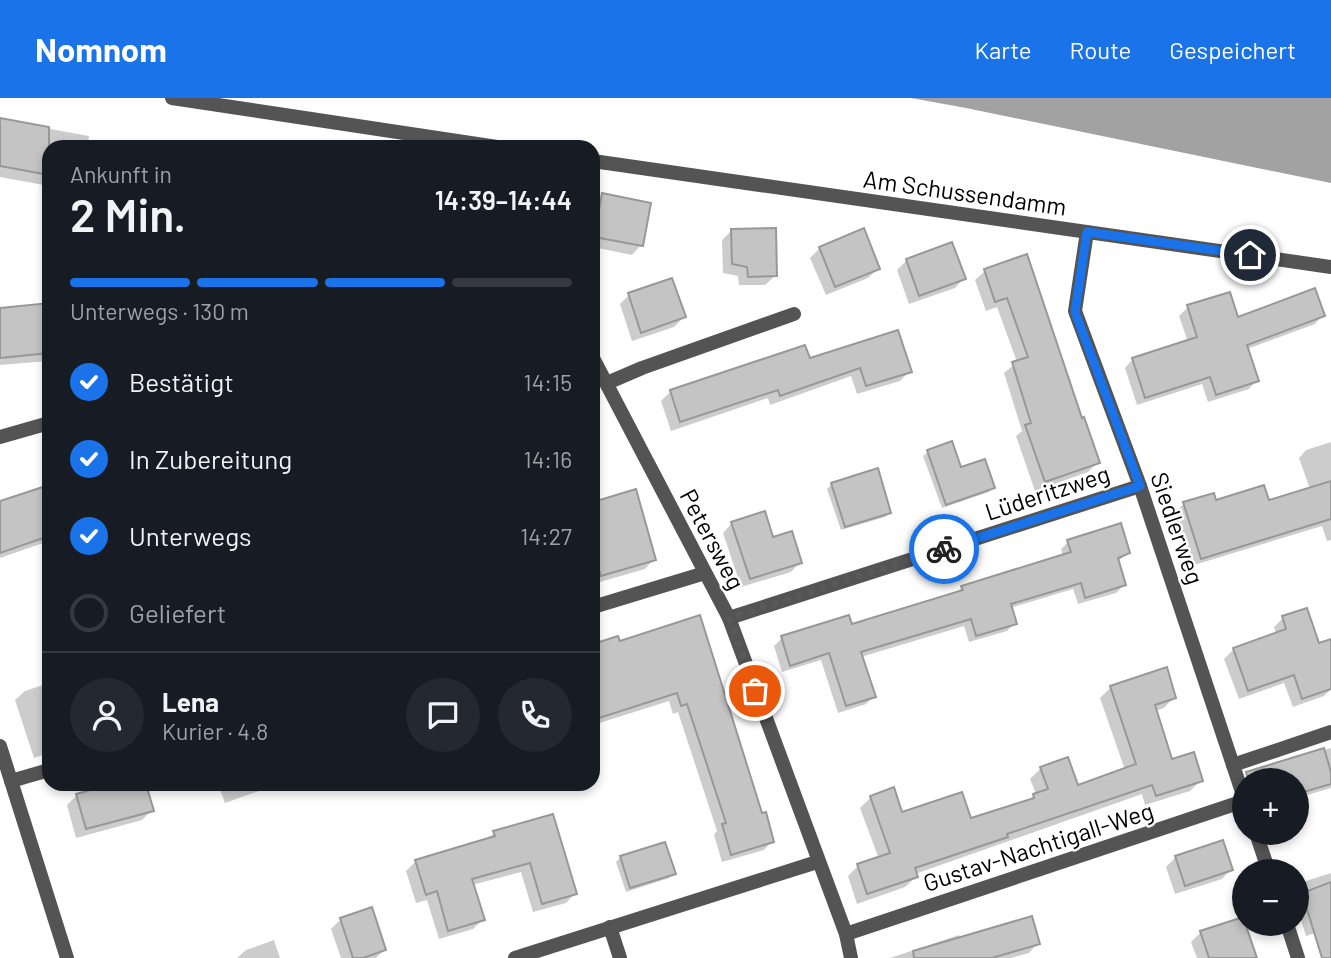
<!DOCTYPE html>
<html lang="de">
<head>
<meta charset="utf-8">
<style>
	:root { --surface:#171b24; --page:#242831; --text:#f1f3f6; --muted:#9ea1a6; --line:#363941; --accent:#1a73e8 }
	body { margin:0; font-family:Barlow,sans-serif; background:var(--page); color:var(--text); height:100vh; display:flex; flex-direction:column; font-size:26px; white-space:nowrap }
	* { box-sizing:border-box; margin:0 }
	p { font-size:23px; color:var(--muted) }
	.icon { flex:none; width:38px; height:38px; fill:none; stroke:currentColor; stroke-width:2; stroke-linecap:round; stroke-linejoin:round }
	.map { position:relative; flex:1; overflow:hidden }
	.details { position:absolute; left:42px; top:42px; width:558px; height:651px; display:flex; flex-direction:column; background:var(--surface); border-radius:21px; box-shadow:0 4px 10px #0003 }
	.details>* { flex:none }
	.tools { position:absolute; left:1232px; top:670px; display:grid; gap:14px }
	.tools a { display:grid; place-items:center; width:77px; height:77px; border-radius:50%; background:var(--surface); box-shadow:0 4px 10px #0003; font-size:35px }
	.pin { position:absolute; display:grid; place-items:center; width:60px; height:60px; color:#fff; margin:-30px; border:4px solid #fff; border-radius:50%; box-shadow:0 2px 7px #0007 }
	.courier { position:absolute; display:grid; place-items:center; width:70px; height:70px; margin:-35px; border:5px solid #1a73e8; border-radius:50%; background:#fff; color:#222; box-shadow:0 2px 9px #0007 }
	.overview em { font-style:normal; font-weight:600 }
	.overview div { display:flex; flex-direction:column-reverse }
	.overview { display:flex; align-items:center; justify-content:space-between; height:119px; padding:0 28px }
	h1 { font-size:46px; font-weight:600; line-height:52px }
	.bar { display:grid; grid-template-columns:repeat(4,1fr); gap:10px 7px; align-content:center; height:84px; padding:0 28px }
	.bar i { height:9px; border-radius:5px; background:var(--line) }
	.bar .current { background:var(--accent) }
	.bar p { grid-column:span 4 }
	.line { display:flex; align-items:center; gap:18px; padding:0 28px; border-top:2px solid var(--line) }
	.line div { flex:1 }
	.round { display:grid; place-items:center; flex:none; width:74px; height:74px; border-radius:37px; background:var(--page) }
	ol { padding:0 28px; list-style:none }
	li { display:flex; align-items:center; gap:21px; height:77px }
	li p { margin-inline-start:auto }
	li .icon { padding:7px; border-radius:50%; background:var(--accent); color:#fff; stroke-width:4 }
	li:last-child { color:var(--muted) }
	li i { width:38px; height:38px; border:4px solid var(--line); border-radius:50% }
	header { display:flex; align-items:center; gap:42px; box-sizing:border-box; height:98px; padding:0 35px; background:var(--accent); color:#fff }
	header strong { font-size:33px }
	nav { display:flex; gap:38px; margin-inline-start:auto; font-size:24px }
	.map>svg:first-child { display:block }
</style>
</head>
<body>
<header>
<strong>Nomnom</strong>
<nav><a>Karte</a><a>Route</a><a>Gespeichert</a></nav>
</header>
<div class="map">
<svg width="1331" height="860" viewBox="0 0 1331 860">
	<rect width="100%" height="100%" fill="#fff"/>
	<!-- water -->
	<polygon fill="#a2a2a2" points="911,0 1331,0 1331,85 966,10"/>
	<!-- shadow -->
	<g fill="#0003">
		<polygon points="0,22 89,38 87,49 49,49 49,88 0,79"/>
		<polygon points="603,97 641,147 632,157 593,149 593,107"/>
		<polygon points="731,133 775,178 765,187 739,187 738,178 723,175 722,142"/>
		<polygon points="951,147 964,180 955,190 909,206 897,172 906,163"/>
		<polygon points="820,150 878,170 868,180 826,197 810,160"/>
		<polygon points="1026,158 1081,322 1098,364 1088,374 1035,393 1016,338 1022,333 1004,275 1017,264 997,209 986,213 975,182 985,173"/>
		<polygon points="629,197 684,219 674,229 632,243 620,206"/>
		<polygon points="49,207 49,263 0,267 0,212"/>
		<polygon points="1188,209 1237,221 1323,217 1315,226 1247,251 1257,282 1249,291 1208,304 1202,286 1137,307 1125,270 1133,261 1188,244 1179,218"/>
		<polygon points="804,249 809,262 910,273 900,283 857,296 851,278 770,307 768,300 671,333 661,303 670,294"/>
		<polygon points="1331,344 1331,442 1327,443 1322,428 1194,467 1176,413 1184,406 1267,404 1310,391 1299,360 1306,352"/>
		<polygon points="928,354 960,371 993,389 989,394 942,410 923,358"/>
		<polygon points="832,386 889,415 885,419 841,432 827,391"/>
		<polygon points="49,389 49,443 0,460 0,405"/>
		<polygon points="593,406 654,461 645,471 593,486"/>
		<polygon points="732,425 772,442 800,464 791,474 741,489 723,435"/>
		<polygon points="1068,444 1128,455 1117,464 1124,487 1116,495 1078,506 1073,491 1010,510 1015,525 1007,533 969,544 964,528 861,559 874,598 866,606 838,615 821,562 782,574 774,548 782,540 851,528 955,496 962,489 1063,459 1061,451"/>
		<polygon points="699,520 761,717 772,743 764,752 722,764 714,737 717,733 678,614 673,616 669,603 593,627 593,548 619,545"/>
		<polygon points="1283,520 1331,557 1331,591 1324,598 1293,609 1284,585 1239,601 1224,561 1234,551 1276,536 1274,529"/>
		<polygon points="49,585 49,655 34,660 15,602 25,593"/>
		<polygon points="1111,589 1174,599 1164,610 1155,613 1171,663 1201,682 1190,693 1145,707 1142,696 915,776 916,779 905,789 857,806 848,778 858,768 879,761 860,710 871,699 901,716 970,722 1027,704 1036,696 1030,681 1041,670 1077,689 1125,672 1100,600"/>
		<polygon points="1331,650 1331,690 1297,700 1297,682 1270,682 1267,674 1274,667"/>
		<polygon points="118,686 145,686 152,712 142,722 76,740 67,707 77,697"/>
		<polygon points="218,686 279,686 225,705"/>
		<polygon points="494,735 575,795 566,805 533,814 521,774 472,787 483,821 473,831 439,841 427,802 416,805 406,773 416,763 487,742"/>
		<polygon points="621,759 674,775 669,780 626,794 616,764"/>
		<polygon points="1176,759 1231,771 1222,781 1175,796 1166,769"/>
		<polygon points="1331,775 1331,830 1306,838 1297,809 1297,802 1301,798 1298,791 1306,783"/>
		<polygon points="341,821 384,852 376,860 341,860 331,831"/>
		<polygon points="1201,834 1256,860 1197,860 1191,844"/>
		<polygon points="959,837 960,841 1038,845 1029,855 1011,860 890,860"/>
		<polygon points="274,842 280,860 237,860 246,852"/>
	</g>
	<!-- building -->
	<g fill="#c4c4c4" stroke="#989898" stroke-width="2">
		<polygon points="0,20 49,29 49,77 0,68"/>
		<polygon points="602,95 651,105 643,148 594,139"/>
		<polygon points="776,130 777,178 748,179 747,169 732,166 731,131"/>
		<polygon points="864,130 880,171 835,189 819,149"/>
		<polygon points="952,144 966,181 919,198 906,161"/>
		<polygon points="1027,156 1082,320 1084,319 1100,365 1045,384 1025,327 1031,325 1012,264 1028,259 1007,200 995,204 984,171"/>
		<polygon points="672,180 686,219 641,235 628,195"/>
		<polygon points="1315,190 1325,218 1247,247 1259,283 1216,297 1210,279 1145,300 1132,260 1197,239 1187,207 1230,194 1238,219"/>
		<polygon points="49,205 49,255 0,260 0,210"/>
		<polygon points="898,232 912,274 866,288 860,270 780,298 778,292 680,324 670,292 805,247 810,260"/>
		<polygon points="952,343 961,369 985,361 995,390 946,407 927,352"/>
		<polygon points="878,370 891,415 845,429 831,385"/>
		<polygon points="1331,383 1331,421 1201,461 1183,404 1214,395 1216,402 1264,387 1269,402"/>
		<polygon points="49,387 49,438 0,455 0,403"/>
		<polygon points="636,391 656,462 601,478 593,452 593,404"/>
		<polygon points="765,413 773,439 792,433 802,465 750,481 731,424"/>
		<polygon points="1121,425 1130,455 1118,460 1126,487 1085,500 1081,485 1011,506 1017,526 976,538 971,521 861,554 876,599 846,608 829,555 790,568 781,538 849,517 852,526 963,492 961,488 1071,454 1067,442"/>
		<polygon points="1307,510 1319,545 1331,541 1331,591 1302,601 1294,577 1248,593 1233,550 1286,531 1282,518"/>
		<polygon points="700,517 762,715 766,714 774,744 731,757 722,726 726,725 687,606 681,608 677,595 593,622 593,546 618,538 620,543"/>
		<polygon points="1167,569 1176,600 1155,607 1172,661 1194,654 1203,683 1156,698 1152,687 1007,736 1008,739 915,770 918,779 867,796 857,766 890,755 870,698 894,689 902,714 962,694 971,720 1034,700 1033,696 1048,691 1040,669 1068,659 1078,687 1136,666 1110,588"/>
		<polygon points="1324,650 1331,674 1331,686 1297,696 1297,682 1248,682 1246,674"/>
		<polygon points="112,686 146,686 154,713 86,731 76,696"/>
		<polygon points="553,716 577,796 542,806 530,765 472,781 485,822 448,833 437,793 426,797 415,762 495,738 493,733"/>
		<polygon points="1223,742 1233,772 1185,788 1175,758"/>
		<polygon points="665,744 676,776 630,790 620,758"/>
		<polygon points="1331,784 1331,860 1322,860 1302,795"/>
		<polygon points="372,809 386,852 363,860 353,860 340,820"/>
		<polygon points="1032,818 1040,846 992,860 914,860 913,853"/>
		<polygon points="1243,819 1257,860 1209,860 1200,833"/>
	</g>
	<g fill="none" stroke-linecap="round" stroke-linejoin="round">
		<!-- street -->
		<g stroke="#545454" stroke-width="14">
			<polyline points="172,0 497,49"/>
			<polyline points="593,63 1331,169"/>
			<polyline points="1087,134 1075,213 1140,388 1244,700"/>
			<polyline points="593,260 729,520 846,836 851,860"/>
			<polyline points="607,285 642,270 794,216"/>
			<polyline points="0,339 49,325"/>
			<polyline points="593,509 705,475"/>
			<polyline points="729,520 1140,388"/>
			<polyline points="0,648 67,860"/>
			<polyline points="1233,667 1331,634"/>
			<polyline points="11,683 49,672"/>
			<polyline points="1256,735 1269,774"/>
			<polyline points="1287,826 1298,860"/>
			<polyline points="610,829 620,860"/>
			<polyline points="846,836 1244,703"/>
			<polyline points="515,860 817,764"/>
		</g>
	</g>
	<g fill="none" stroke-linecap="round" stroke-linejoin="round">
		<!-- done -->
		<polyline stroke="#595959" stroke-width="7" stroke-dasharray="0 12.6" points="755,593 729,520 944,451"/>
		<!-- route -->
		<polyline stroke="#1a73e8" stroke-width="9" points="944,451 1140,388 1075,214 1087,134 1250,157"/>
	</g>
	<g text-anchor="middle" dominant-baseline="central" stroke-width="5" stroke-linejoin="round" paint-order="stroke">
		<!-- street labels -->
		<g font-size="24" fill="#000" stroke="#fff">
			<text transform="translate(965 94) rotate(8)">Am Schussendamm</text>
			<text transform="translate(1047 394) rotate(-18)">Lüderitzweg</text>
			<text transform="translate(1178 430) rotate(71)">Siedlerweg</text>
			<text transform="translate(713 441) rotate(62)">Petersweg</text>
			<text transform="translate(1038 748) rotate(-18)">Gustav-Nachtigall-Weg</text>
		</g>
	</g>
</svg>
<div class="tools">
<a>+</a>
<a>−</a>
</div>
<div class="pin" style="left:755px;top:593px;background:#ea580c"><svg class="icon" aria-label="bag" viewBox="0 0 24 24"><path d="M5 8h14l-1 12H6zM9 8a3 3 0 0 1 6 0"/></svg></div>
<div class="pin" style="left:1250px;top:157px;background:#1f2937"><svg class="icon" aria-label="home" viewBox="0 0 24 24"><path d="M3 11l9-7 9 7M6 9v11h12V9"/></svg></div>
<div class="courier" style="left:944px;top:451px"><svg class="icon" aria-label="bike" viewBox="0 0 24 24"><circle cx="6" cy="16" r="4"/><circle cx="18" cy="16" r="4"/><path d="M6 16l4-8h5l3 8M10 8l3 8H6M13 5h3"/></svg></div>
<section class="details">
<div class="overview"><div><h1>2 Min.</h1><p>Ankunft in</p></div><em>14:39–14:44</em></div>
<div class="bar"><i class="current"></i><i class="current"></i><i class="current"></i><i></i><p>Unterwegs · 130 m</p></div>
<ol>
<li><svg class="icon" aria-label="check" viewBox="0 0 24 24"><path d="M5 12l5 5 9-10"/></svg>Bestätigt<p>14:15</p></li>
<li><svg class="icon" aria-label="check" viewBox="0 0 24 24"><path d="M5 12l5 5 9-10"/></svg>In Zubereitung<p>14:16</p></li>
<li><svg class="icon" aria-label="check" viewBox="0 0 24 24"><path d="M5 12l5 5 9-10"/></svg>Unterwegs<p>14:27</p></li>
<li><i></i>Geliefert</li>
</ol>
<div class="line" style="height:126px"><a class="round"><svg class="icon" aria-label="person" viewBox="0 0 24 24"><circle cx="12" cy="8" r="4"/><path d="M4 21q1-7 8-7t8 7"/></svg></a><div><b>Lena</b><p>Kurier · 4.8</p></div><a class="round"><svg class="icon" aria-label="chat" viewBox="0 0 24 24"><path d="M4 5h16v11H9l-5 4z"/></svg></a><a class="round"><svg class="icon" aria-label="phone" viewBox="0 0 24 24"><path d="M5 4h4l2 5-3 2q2 4 5 5l2-3 5 2v4C11 20 4 13 5 4z"/></svg></a></div>
</section>
</div>
</body>
</html>
